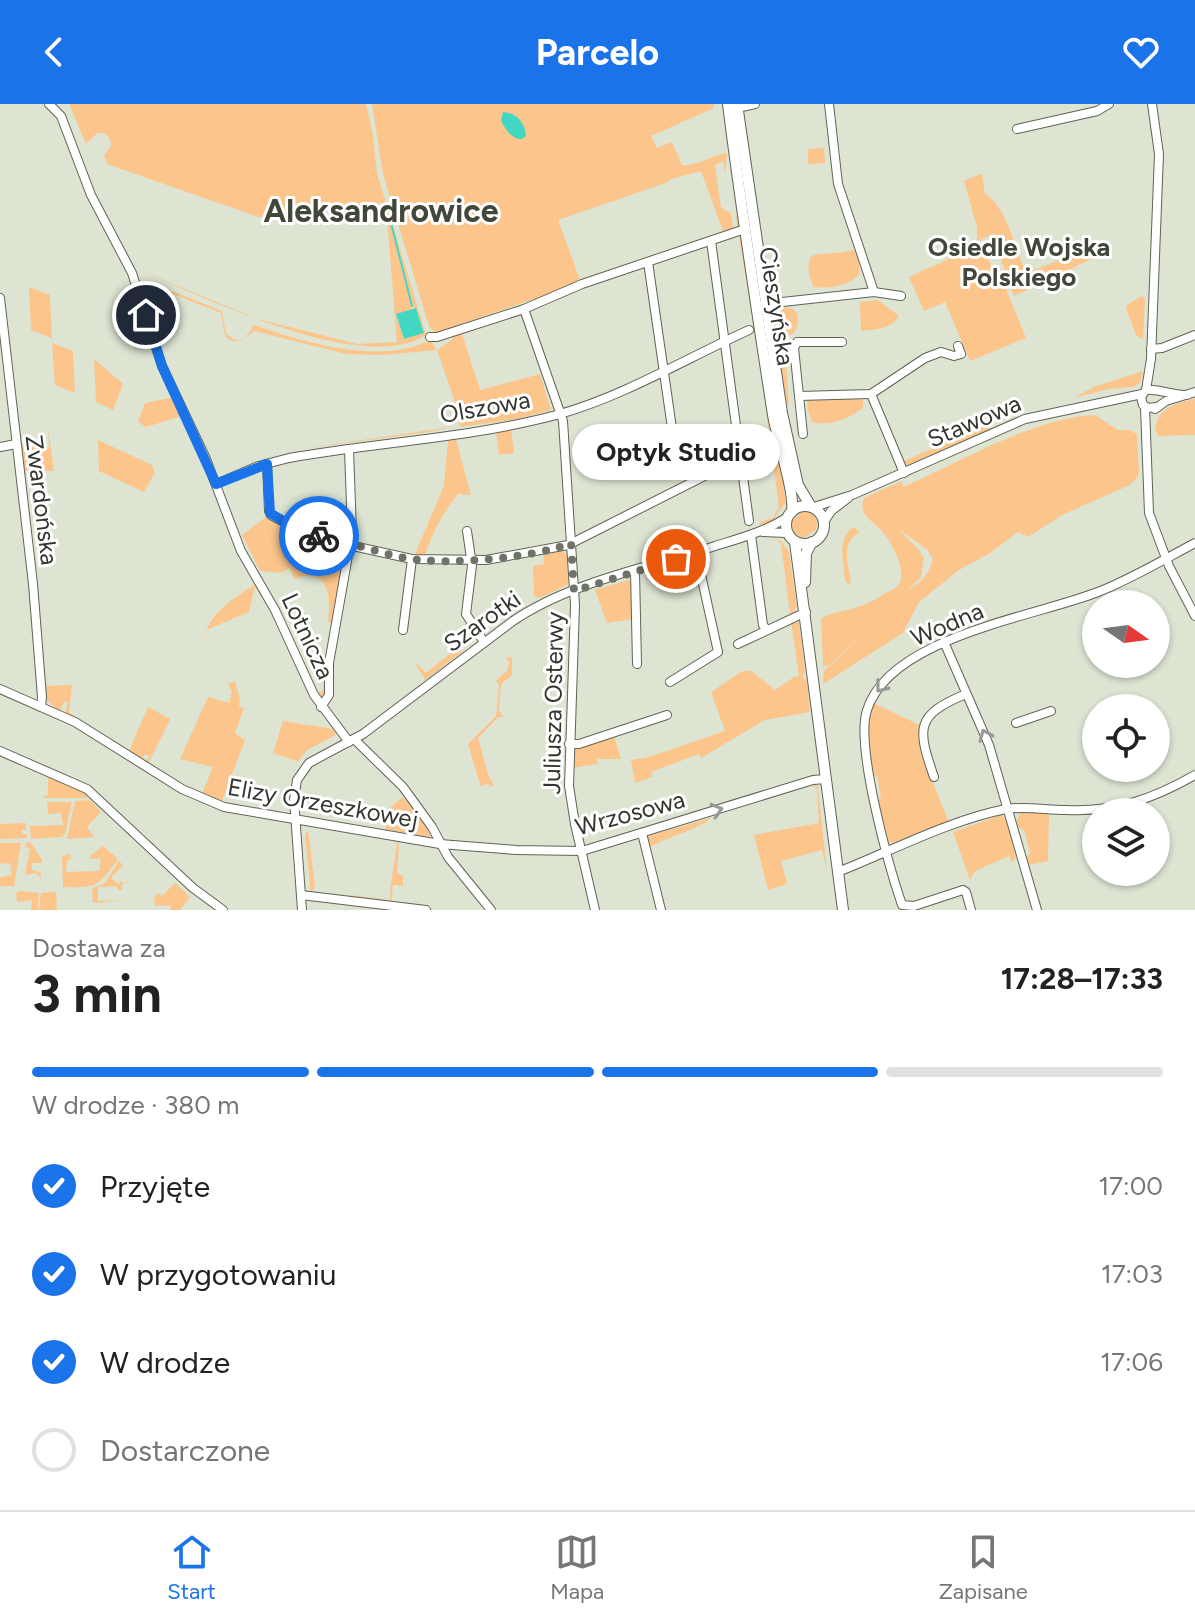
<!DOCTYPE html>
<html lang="pl">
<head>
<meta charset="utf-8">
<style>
	:root { --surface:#fff; --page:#f2f2f2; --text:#222; --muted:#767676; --line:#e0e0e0; --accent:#1a73e8 }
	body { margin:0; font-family:Figtree,sans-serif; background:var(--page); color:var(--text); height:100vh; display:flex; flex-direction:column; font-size:30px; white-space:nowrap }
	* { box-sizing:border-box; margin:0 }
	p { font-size:26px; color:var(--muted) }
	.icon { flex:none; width:44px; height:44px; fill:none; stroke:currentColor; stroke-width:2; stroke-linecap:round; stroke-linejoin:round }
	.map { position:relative; height:806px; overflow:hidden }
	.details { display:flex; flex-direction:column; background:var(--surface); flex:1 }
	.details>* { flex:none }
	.needle { width:52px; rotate:104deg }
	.controls { position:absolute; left:1082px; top:486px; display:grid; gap:16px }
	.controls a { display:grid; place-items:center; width:88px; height:88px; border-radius:50%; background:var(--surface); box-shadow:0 2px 6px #0004; font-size:40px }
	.pin { position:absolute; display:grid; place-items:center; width:68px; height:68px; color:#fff; margin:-34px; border:4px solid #fff; border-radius:50%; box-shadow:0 2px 8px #0007 }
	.courier { position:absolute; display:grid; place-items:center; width:80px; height:80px; margin:-40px; border:6px solid #1a73e8; border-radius:50%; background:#fff; color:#222; box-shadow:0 2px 10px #0007 }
	.bubble { position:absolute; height:56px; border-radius:28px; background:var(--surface); box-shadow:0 2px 6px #0004; font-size:26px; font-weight:700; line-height:56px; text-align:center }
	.headline em { font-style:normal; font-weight:700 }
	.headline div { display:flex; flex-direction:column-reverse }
	.headline { display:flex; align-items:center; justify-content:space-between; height:136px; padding:0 32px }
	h1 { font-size:52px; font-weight:700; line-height:60px }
	.bar { display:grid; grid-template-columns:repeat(4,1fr); gap:12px 8px; align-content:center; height:96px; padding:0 32px }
	.bar i { height:10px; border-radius:6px; background:var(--line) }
	.bar .active { background:var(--accent) }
	.bar p { grid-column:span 4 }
	ol { padding:0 32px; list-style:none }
	li { display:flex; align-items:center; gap:24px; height:88px }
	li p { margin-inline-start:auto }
	li .icon { padding:8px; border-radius:50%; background:var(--accent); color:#fff; stroke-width:4 }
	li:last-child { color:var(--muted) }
	li i { width:44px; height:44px; border:4px solid var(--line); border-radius:50% }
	header { display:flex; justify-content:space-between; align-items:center; height:104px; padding:0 32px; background:var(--accent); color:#fff; font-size:36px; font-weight:700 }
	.tab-bar { display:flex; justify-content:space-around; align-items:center; height:112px; border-top:2px solid var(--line); background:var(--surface); font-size:22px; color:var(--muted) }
	.tab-bar a { display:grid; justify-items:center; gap:4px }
	.tab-bar .active { color:var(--accent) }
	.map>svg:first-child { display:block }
</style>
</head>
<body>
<header><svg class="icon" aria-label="back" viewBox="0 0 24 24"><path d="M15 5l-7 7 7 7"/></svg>Parcelo<svg class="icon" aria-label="heart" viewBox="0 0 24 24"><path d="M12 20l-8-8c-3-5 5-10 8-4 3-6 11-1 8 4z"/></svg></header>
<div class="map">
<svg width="1195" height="806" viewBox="0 0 1195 806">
	<rect width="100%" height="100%" fill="#dde4d2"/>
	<!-- green -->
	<g fill="#fcc58c" fill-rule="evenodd">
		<path d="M69 0H366L373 31 377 69 426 231C363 272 203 193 140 166L257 215 357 240 397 238 386 101 379 99 285 114 258 113 107 60 104 51 111 42C111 33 106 28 97 29L86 40ZM391 118 414 205H416L424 229 404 235 396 211 412 206Z"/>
		<path d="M372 0H713L714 4 651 32 657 44 672 38 682 61C701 62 710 51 727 49L725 70 723 57 715 61 721 104 731 109 733 125 692 140 690 139 723 127 701 67 671 75 666 79 558 116 580 176 640 156V158L534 197 531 196 435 229 429 222 383 70Z"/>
		<polygon points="824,44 825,59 808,60 808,45"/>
		<path d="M982 69 985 90C1005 99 1017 148 1026 169L1095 142 1102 150 1014 192 1006 173 994 129 977 138V123L964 77Z"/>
		<polygon points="735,108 741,124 787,391 783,381 786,398 773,416 760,421 759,418 773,414 779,403 771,343 765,345 762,340 771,335 775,346 770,321 771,333 756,340 770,332 767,316 769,315"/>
		<polygon points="981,140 997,175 980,183 1002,175 1026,234 970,257 945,198 924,207 909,173"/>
		<path d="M854 145 859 156V171C848 182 828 185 813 183 798 135 823 157 854 145Z"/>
		<path d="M147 177 222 207 226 230 237 237 245 234 254 221C302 238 383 262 430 236L437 246 453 235V230L478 225 462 230 480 286 540 270 551 306 517 315 460 323 453 292 437 246 382 251 346 250 254 227C244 234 237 244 225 232L221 209 145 179Z"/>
		<polygon points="29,183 50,191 52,234 31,226"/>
		<polygon points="1142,192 1145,194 1143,235 1136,231 1126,205 1127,201"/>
		<path d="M878 196 899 212C890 226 877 225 861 227L860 198Z"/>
		<polygon points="782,203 791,204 797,209 798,220 794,229 784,234 789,300 787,301 771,211"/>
		<polygon points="52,239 73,247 75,289 55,281"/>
		<polygon points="94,255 123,280 113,306 96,298"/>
		<polygon points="1143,267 1140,279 1133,283 1109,285 1073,294 1094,283"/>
		<path d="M858 293 863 297V303C853 314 827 323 812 318L808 307 807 296Z"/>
		<polygon points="170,294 174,296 182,312 146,323 138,318 145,299"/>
		<path d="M1195 294V331L1159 332 1155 326C1158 302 1175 301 1195 294Z"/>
		<path d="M1095 311 1118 326H1129L1137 330 1139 371 1130 381 1064 410 1028 433 1018 428 990 449 959 466 919 498 903 529 823 580 824 567 872 522 828 562H823L821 514C834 507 850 507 863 501 871 498 878 493 886 489 889 487 894 486 897 483 910 469 890 435 880 425 870 415 858 410 864 394L902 377 903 383C961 358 1032 314 1095 311ZM898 425 928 446 933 455C929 470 922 478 908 486L921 473 924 454 917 444Z"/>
		<polygon points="993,318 990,325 908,361 902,358"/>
		<polygon points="458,322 429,328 294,346"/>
		<polygon points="48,323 54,367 22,366 21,341 49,343"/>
		<polygon points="511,326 514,349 499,351 496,328"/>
		<path d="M456 335 471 391 458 390C442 410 433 427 425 451L415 450 444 382 448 336Z"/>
		<polygon points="98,336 152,361 155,368 144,388 99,367"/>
		<path d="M799 406C813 405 820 414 816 426L806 432 805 437 798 435 791 427V418L800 410Z"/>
		<path d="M267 412 302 430 346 440 327 590 323 595 318 588 323 587 332 519 328 518C331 495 330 462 295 475L289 464 281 469 260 467 242 431Z"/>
		<path d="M854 423 860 428C840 439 848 458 851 477L849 481 845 477C844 459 836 433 854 423Z"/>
		<polygon points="771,434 781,437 789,448 797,502 792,511 780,516 790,510 781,439"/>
		<polygon points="560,445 567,451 569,480 540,494 534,492 533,462 544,460 543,449"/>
		<polygon points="632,475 633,515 607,519 595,486"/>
		<path d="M257 479 264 492 262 494 255 482 249 508 206 526 207 538C200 513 239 491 257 479Z"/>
		<polygon points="791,517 799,519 805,566 803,573 807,578 810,608 765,616 701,654 699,650 651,668 652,673 635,679 631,656 649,653 725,627 711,588 741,568 750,566 775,586 794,573 799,572"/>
		<polygon points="460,542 462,548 425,576 414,557 426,569"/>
		<polygon points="512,553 512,571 501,580 499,606 503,613 498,613 478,634 488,670 494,681 490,683 488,679 481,683 468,640 496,612 499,581 496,576 507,567 509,559 506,554"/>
		<polygon points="235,577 240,596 239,603 244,604 235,629 245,636 222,697 231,701 202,690 213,663 180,655 208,593 229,599 232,588 228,580"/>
		<polygon points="72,581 69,608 83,619 65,611 68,598 65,597 59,608 47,596 44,582"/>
		<path d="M873 599 922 622 929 668 949 719 892 739 887 737 880 702 878 700 877 696 881 695 877 672 873 671C869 645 866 624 873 599Z"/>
		<polygon points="148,603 170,615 148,660 145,658 150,652 145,650 142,656 129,647"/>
		<polygon points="283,617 333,625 336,631 307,646 296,660 297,657 273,649"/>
		<polygon points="614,632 621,655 597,655 598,660 572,664 575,644"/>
		<polygon points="48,673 82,685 105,705 105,708 82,687 88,694 43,694 43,692 48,691"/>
		<polygon points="816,680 818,683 827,768 822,746 781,757 787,780 768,786 754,731 819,719 817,685 812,681"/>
		<polygon points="403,693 431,727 429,733 385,725 392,702"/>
		<polygon points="90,696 101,708 87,723 94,733 67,735 75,697"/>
		<polygon points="47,698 72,698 65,730 62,733 31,735 30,722 63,721 61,709 48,710"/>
		<polygon points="1021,708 1049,709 1048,757 1028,761 1026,755 1030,749 1024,726 1016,722 1016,718"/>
		<polygon points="1001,711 1007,715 1016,753 1012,758 1009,752 975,767 970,776 953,728"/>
		<path d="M711 714C703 724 662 734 649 744L648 732Z"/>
		<polygon points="26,719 26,726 22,726 22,730 27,730 27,734 0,735 0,720"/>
		<polygon points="308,726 315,783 311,789 305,731"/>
		<polygon points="394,737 397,737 399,740 397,769 403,772 403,782 393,781 391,799 431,803 429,805 352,795 350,791 389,796 397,739"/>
		<polygon points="27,738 31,739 42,756 42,759 32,759 32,766 41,768 40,781 40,773 36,769 25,771 30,744 25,743"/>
		<polygon points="0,739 21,739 14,782 0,782 0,773 12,771 10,759 0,760"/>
		<path d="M103 742 118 755C98 783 97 784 63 783L62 752 70 750 71 755 67 756 66 768 99 767 101 754 90 755V752Z"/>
		<polygon points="119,757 123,761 111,774 118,780 121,777 124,780 134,771 122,781 122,786 118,786 117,782 98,783 98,797 127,796 93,799 92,784 105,779"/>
		<polygon points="175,779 190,793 180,806 171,806 170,801 155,802 154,795 158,789 162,792"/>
		<polygon points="20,787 39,789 38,806 31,806 32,796 17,798 16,789"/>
		<polygon points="56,788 57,806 39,806 41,789"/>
	</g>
	<!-- water -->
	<g fill="#42d7c3">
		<path d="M503 8C517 9 525 19 526 32L522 35C511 35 506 26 501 17Z"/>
		<polygon points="416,204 424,229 404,235 396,210"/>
	</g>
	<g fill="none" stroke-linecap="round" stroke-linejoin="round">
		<!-- stream -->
		<polyline stroke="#42d7c3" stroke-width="2" points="391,119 412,202"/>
		<defs>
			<g id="minor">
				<polyline points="49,0 61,12 91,91 132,169 162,262 206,355 241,447 275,506 314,591 349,638"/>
				<polyline points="829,0 838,80 874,188"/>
				<polyline points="737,4 755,0"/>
				<polyline points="1017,25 1097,7 1109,0"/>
				<polyline points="711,137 749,417"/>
				<polyline points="648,158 673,331"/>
				<polyline points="0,194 33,480 42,593 41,603"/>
				<polyline points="764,200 874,188 901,192"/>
				<polyline points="524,205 563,317 575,501 569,682 575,720 595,806"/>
				<polyline points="430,233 437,233 524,205 582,180 739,127"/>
				<polyline points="842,238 797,238 794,244 799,292 871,290 925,254 941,248 954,252 961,250 958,242"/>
				<polyline points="1151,245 1162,244 1195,231"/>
				<polyline points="1146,286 1151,255 1159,50 1152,0"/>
				<polyline points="871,290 904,369"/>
				<polyline points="799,292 803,330"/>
				<polyline points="1145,303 1149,409 1169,462 1195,512"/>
				<path d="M1156 303 1148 304 1143 301 1141 293 1146 286C1153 284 1174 291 1187 291"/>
				<polyline points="1155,305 1166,297 1195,288"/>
				<polyline points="0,343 16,340"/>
				<polyline points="267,360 269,407 271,411 293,423 353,442 412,455 486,456 568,441 762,343"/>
				<path d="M216 380 258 362 289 354C379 338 472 334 560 310 626 291 687 254 749 226"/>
				<polyline points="814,403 852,391 1025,315 1142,290"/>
				<polyline points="824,418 831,407 848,394"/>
				<polyline points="467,427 472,461 466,510 484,538"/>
				<polyline points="763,428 786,429"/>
				<polyline points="751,431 763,521 766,525"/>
				<polyline points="635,467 637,560"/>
				<polyline points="403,526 412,455"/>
				<polyline points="944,538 989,641 1037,806"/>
				<polyline points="738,540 806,508"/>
				<polyline points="670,578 718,548 696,448"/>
				<polyline points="0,585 75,618 182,685 224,703 440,740 516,746 582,747 813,676 826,675"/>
				<polyline points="321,603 329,591 329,559 352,429 349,345"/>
				<polyline points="1016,619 1051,607"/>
				<polyline points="354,635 403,683 432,723 448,753 491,806"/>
				<polyline points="569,640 579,640 667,611"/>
				<polyline points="0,647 87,685 193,784 223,806"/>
				<path d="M934 673C917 624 915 611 966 590"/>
				<polyline points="642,729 661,806"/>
				<path d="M838 768C891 747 950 716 1006 705 1026 702 1046 706 1067 706 1116 708 1153 695 1195 671"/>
				<polyline points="301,791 426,806"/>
				<path d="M302 806 294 695 297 676 309 659 363 630 513 517C570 478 650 463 715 442 741 434 767 427 789 412"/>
				<path d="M971 806 966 788 963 786 914 802 902 801C889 763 855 642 867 606 890 533 1034 513 1098 488 1131 475 1163 456 1195 439"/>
			</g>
			<g id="major">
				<path d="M728 0C741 104 757 208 773 311 777 335 795 388 792 408"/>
				<polyline points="737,0 782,309 798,381 810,401"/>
				<circle cx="805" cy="421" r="19"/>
				<polyline points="795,438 843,806"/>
				<polyline points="805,478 806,449 812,438"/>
			</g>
		</defs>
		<!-- minor casing -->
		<use href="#minor" stroke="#5f6455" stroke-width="10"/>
		<!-- major casing -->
		<use href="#major" stroke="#5f6455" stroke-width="12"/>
		<!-- minor -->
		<use href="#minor" stroke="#fff" stroke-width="8"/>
		<!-- major -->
		<use href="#major" stroke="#fff" stroke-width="10"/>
	</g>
	<!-- one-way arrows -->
	<defs><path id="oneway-chevron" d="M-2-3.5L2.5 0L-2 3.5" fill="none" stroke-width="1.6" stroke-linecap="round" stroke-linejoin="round" transform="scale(2)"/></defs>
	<g stroke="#999a97">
		<use href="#oneway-chevron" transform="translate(881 583) rotate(128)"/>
		<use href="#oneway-chevron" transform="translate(985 631) rotate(-113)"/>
		<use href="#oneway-chevron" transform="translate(717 706) rotate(-17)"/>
	</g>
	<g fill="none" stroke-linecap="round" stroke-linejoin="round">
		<!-- done -->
		<path stroke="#6e7368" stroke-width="8" stroke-dasharray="0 14.4" d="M319 432C350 438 378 449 410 455 450 461 534 454 571 439L574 487 676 455"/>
		<!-- route -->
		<polyline stroke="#1a73e8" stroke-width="10" points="146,211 162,262 216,380 267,360 270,409 293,423 319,432"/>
	</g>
	<g text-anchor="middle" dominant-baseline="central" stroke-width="6" stroke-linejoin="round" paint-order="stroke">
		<!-- street labels -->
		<g font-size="24" fill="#33362f" stroke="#fff">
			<text transform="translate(777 202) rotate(81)">Cieszyńska</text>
			<text transform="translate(485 303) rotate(-10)">Olszowa</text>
			<text transform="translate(974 317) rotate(-23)">Stawowa</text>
			<text transform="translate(42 396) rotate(83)">Zwardońska</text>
			<text transform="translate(482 517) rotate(-35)">Szarotki</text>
			<text transform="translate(947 520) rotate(-23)">Wodna</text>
			<text transform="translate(308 532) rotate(65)">Lotnicza</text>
			<text transform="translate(553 599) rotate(-89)">Juliusza Osterwy</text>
			<text transform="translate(323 699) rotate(10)">Elizy Orzeszkowej</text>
			<text transform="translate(630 709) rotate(-15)">Wrzosowa</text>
		</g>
		<!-- neighbourhood labels -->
		<g font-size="26" font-weight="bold" fill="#424839" stroke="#fff">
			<text x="1019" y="143">Osiedle Wojska<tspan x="1019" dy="30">Polskiego</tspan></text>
		</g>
		<!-- district labels -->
		<g font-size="32" font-weight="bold" fill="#424839" stroke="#fff">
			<text x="381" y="107">Aleksandrowice</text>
		</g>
	</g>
</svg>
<div class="controls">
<a><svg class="needle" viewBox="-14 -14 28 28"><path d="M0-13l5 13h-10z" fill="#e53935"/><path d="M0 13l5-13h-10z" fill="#767676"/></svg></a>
<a><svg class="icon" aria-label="locate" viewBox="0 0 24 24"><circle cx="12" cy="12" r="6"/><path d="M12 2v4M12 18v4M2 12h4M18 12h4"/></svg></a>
<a><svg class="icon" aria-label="layers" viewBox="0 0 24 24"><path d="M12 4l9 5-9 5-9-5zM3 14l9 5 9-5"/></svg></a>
</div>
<div class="pin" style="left:676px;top:455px;background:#ea580c"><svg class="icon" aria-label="bag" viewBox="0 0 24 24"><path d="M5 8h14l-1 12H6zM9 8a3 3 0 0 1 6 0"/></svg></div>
<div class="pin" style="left:146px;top:211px;background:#1f2937"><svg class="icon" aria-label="home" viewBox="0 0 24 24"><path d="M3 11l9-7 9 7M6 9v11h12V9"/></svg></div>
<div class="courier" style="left:319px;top:432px"><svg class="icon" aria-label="bike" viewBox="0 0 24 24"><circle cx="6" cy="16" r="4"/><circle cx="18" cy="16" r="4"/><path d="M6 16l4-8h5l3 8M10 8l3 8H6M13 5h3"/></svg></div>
<div class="bubble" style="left:572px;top:320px;width:208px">Optyk Studio</div>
</div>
<section class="details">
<div class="headline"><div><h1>3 min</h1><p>Dostawa za</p></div><em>17:28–17:33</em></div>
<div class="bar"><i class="active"></i><i class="active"></i><i class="active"></i><i></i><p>W drodze · 380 m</p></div>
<ol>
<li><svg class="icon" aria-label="check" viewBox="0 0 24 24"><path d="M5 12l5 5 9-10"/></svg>Przyjęte<p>17:00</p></li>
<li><svg class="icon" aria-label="check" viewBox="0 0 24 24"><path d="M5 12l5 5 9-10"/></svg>W przygotowaniu<p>17:03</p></li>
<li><svg class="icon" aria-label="check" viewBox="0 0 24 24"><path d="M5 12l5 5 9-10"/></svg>W drodze<p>17:06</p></li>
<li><i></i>Dostarczone</li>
</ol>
</section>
<nav class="tab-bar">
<a class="active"><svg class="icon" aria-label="home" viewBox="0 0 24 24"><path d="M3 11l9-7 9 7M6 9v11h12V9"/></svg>Start</a>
<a><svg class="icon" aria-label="map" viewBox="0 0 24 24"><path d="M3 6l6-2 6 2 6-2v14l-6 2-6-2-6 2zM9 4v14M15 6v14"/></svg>Mapa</a>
<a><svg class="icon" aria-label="saved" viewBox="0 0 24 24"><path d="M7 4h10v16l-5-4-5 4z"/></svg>Zapisane</a>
</nav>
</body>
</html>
